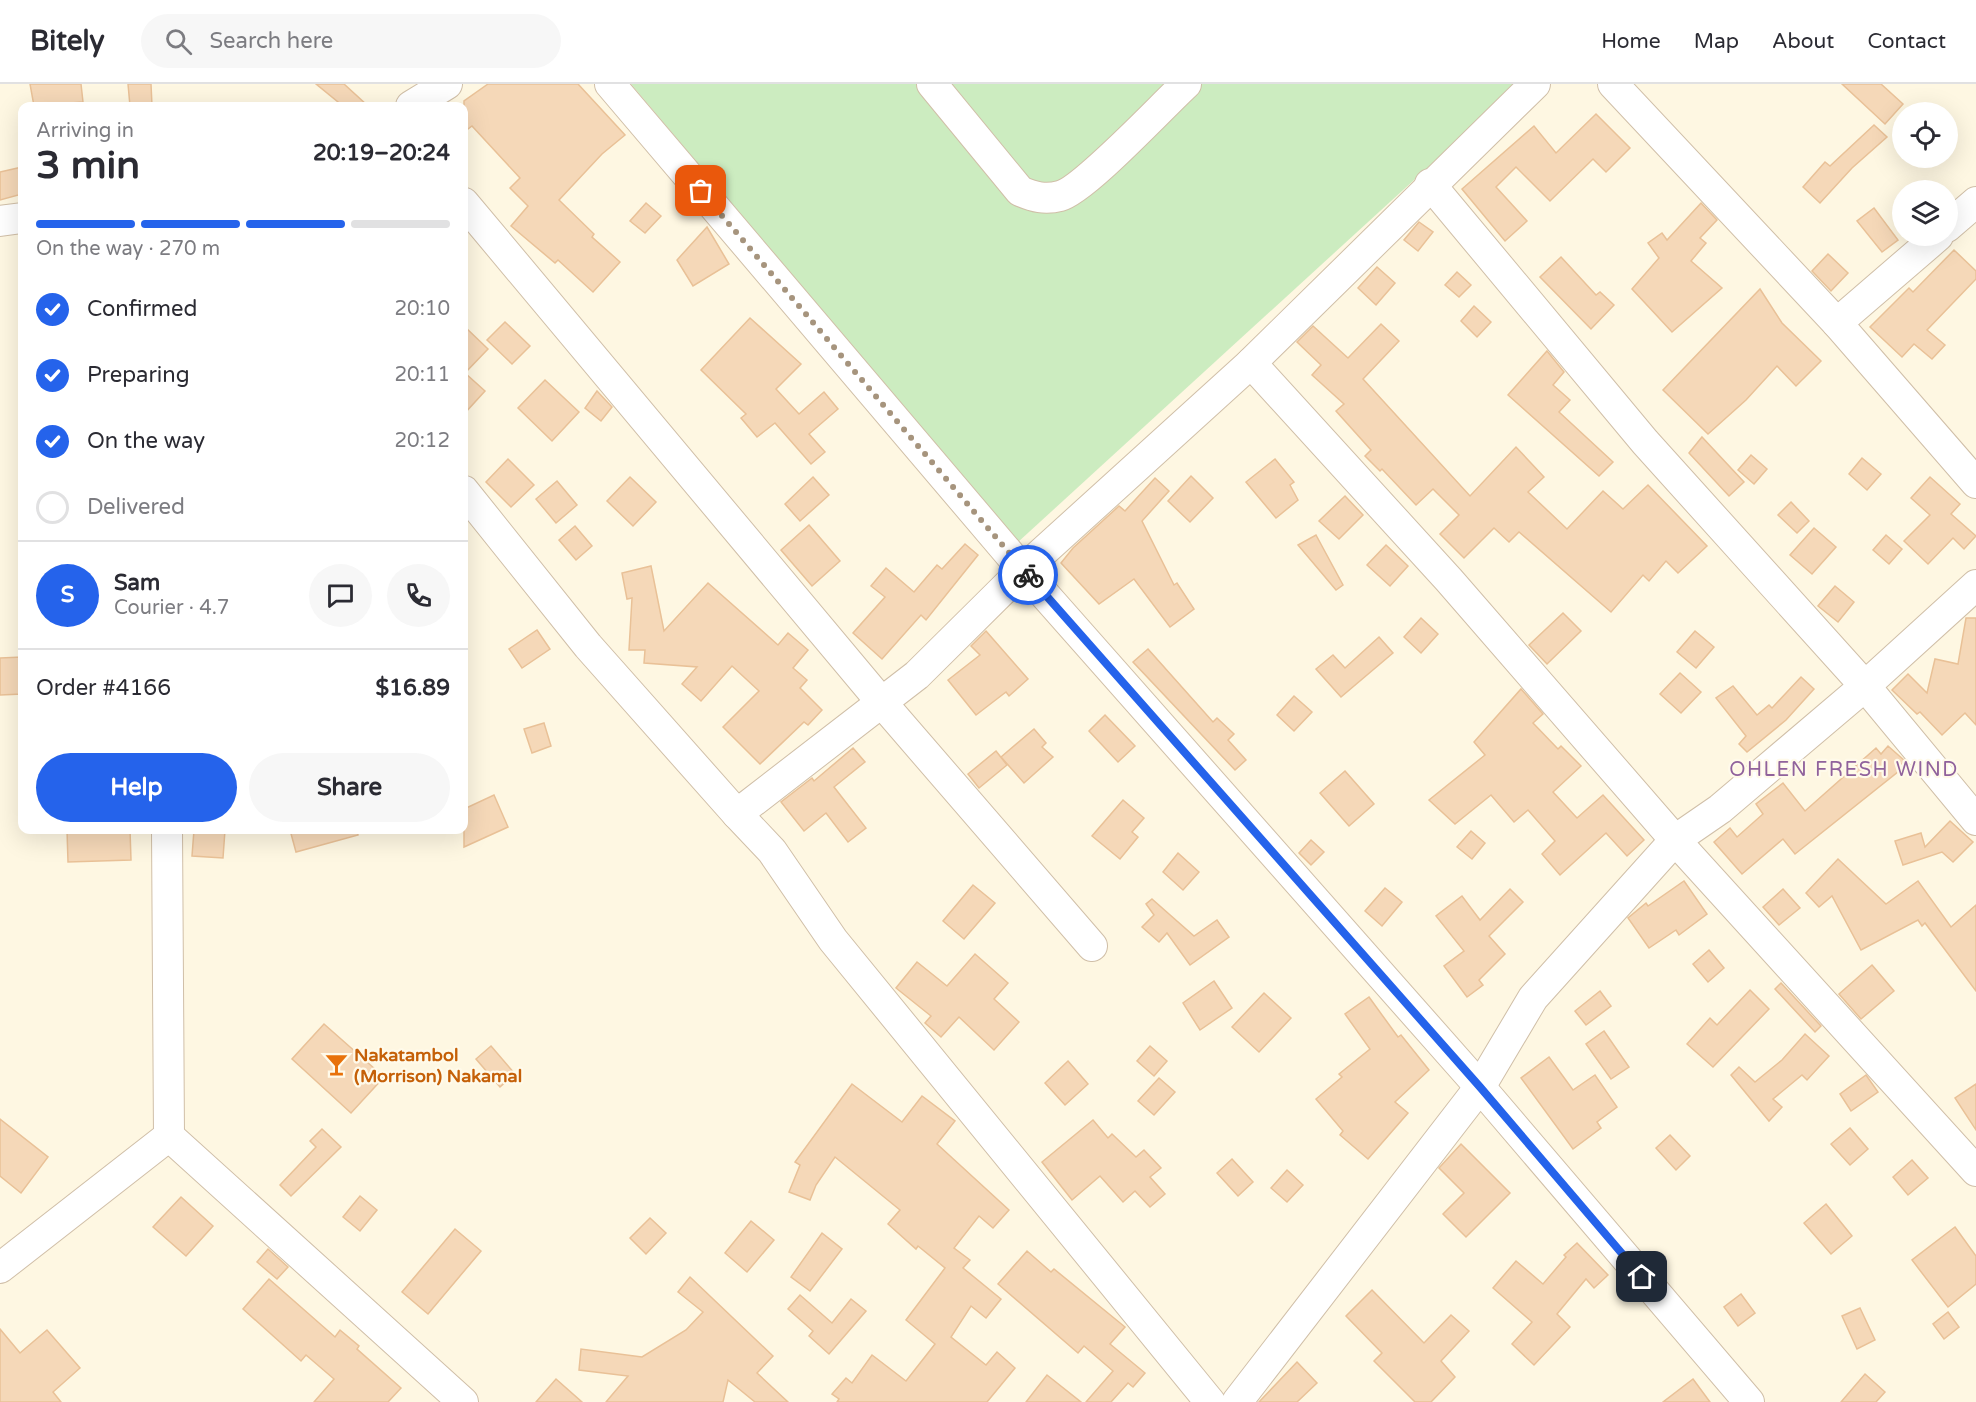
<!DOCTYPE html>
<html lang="en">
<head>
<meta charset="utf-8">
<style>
	:root { --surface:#fff; --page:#f7f7f7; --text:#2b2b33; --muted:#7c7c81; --line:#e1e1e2; --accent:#2563eb }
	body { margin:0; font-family:"Varela Round",sans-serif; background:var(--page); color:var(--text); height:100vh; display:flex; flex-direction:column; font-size:22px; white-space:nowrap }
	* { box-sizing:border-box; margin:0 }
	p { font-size:20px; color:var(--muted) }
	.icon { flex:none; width:33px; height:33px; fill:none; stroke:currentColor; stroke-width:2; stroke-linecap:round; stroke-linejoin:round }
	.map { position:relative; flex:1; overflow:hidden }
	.panel { position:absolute; left:18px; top:18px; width:450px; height:732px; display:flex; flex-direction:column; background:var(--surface); border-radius:12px; box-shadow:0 6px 24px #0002 }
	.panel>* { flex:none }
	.tools { position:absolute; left:1892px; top:18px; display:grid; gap:12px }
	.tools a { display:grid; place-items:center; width:66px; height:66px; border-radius:50%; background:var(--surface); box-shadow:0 6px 24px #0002; font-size:30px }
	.pin { position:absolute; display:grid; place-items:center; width:51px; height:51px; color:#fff; margin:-26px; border-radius:12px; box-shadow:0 3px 9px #0006 }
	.courier { position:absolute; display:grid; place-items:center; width:60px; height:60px; margin:-30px; border:4px solid #2563eb; border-radius:50%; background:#fff; color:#222; box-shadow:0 2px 8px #0007 }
	.head em { font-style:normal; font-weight:700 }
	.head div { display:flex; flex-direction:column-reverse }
	.head { display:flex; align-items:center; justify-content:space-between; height:102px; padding:0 18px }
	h1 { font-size:39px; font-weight:700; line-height:45px }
	.bar { display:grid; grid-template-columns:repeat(4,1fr); gap:9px 6px; align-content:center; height:72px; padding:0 18px }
	.bar i { height:8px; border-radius:4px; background:var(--line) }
	.bar .selected { background:var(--accent) }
	.bar p { grid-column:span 4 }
	.line { display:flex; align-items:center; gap:15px; padding:0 18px; border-top:2px solid var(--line) }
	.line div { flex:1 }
	.round { display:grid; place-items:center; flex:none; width:63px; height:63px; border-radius:32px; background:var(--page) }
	ol { padding:0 18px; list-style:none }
	li { display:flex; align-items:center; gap:18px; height:66px }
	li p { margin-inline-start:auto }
	li .icon { padding:6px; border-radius:50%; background:var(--accent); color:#fff; stroke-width:4 }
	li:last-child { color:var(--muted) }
	li i { width:33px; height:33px; border:3px solid var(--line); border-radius:50% }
	.primary-button { display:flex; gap:12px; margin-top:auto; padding:12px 18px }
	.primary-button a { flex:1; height:69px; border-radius:36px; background:var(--accent); color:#fff; font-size:24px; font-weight:700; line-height:69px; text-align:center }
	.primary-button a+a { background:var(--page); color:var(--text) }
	header { display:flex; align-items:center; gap:36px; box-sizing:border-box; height:84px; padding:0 30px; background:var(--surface); border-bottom:2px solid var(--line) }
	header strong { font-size:28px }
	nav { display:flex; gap:33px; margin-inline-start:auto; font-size:21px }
	.search { width:420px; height:54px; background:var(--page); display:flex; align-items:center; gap:15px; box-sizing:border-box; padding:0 21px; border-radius:33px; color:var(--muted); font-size:22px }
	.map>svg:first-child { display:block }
</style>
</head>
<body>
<header>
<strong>Bitely</strong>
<div class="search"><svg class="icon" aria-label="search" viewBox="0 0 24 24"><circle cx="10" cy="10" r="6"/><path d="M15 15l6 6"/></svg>Search here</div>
<nav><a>Home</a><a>Map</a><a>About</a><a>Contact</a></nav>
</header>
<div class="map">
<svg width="1976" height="1318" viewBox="0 0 1976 1318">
	<rect width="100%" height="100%" fill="#fef7e2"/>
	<!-- green -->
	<polygon fill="#ccecc0" points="631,0 1519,0 1017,459"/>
	<!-- building -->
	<g fill="#f5d8b8" stroke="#e9c197" stroke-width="1.5">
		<polygon points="30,0 81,0 83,18 34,22"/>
		<polygon points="128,0 151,0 152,22 130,22"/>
		<polygon points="316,0 344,0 368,22 343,22"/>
		<polygon points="488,0 578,0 625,51 602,70 559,116 594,150 592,153 620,178 593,208 558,176 555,179 511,142 528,122 510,104 520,94 472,42 464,48 464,17"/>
		<polygon points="1842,0 1881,0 1903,20 1885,40"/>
		<polygon points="1596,30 1630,64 1606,88 1593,75 1550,117 1516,83 1496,103 1527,137 1505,157 1462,105 1534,42 1556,69"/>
		<polygon points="1874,41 1887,53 1852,84 1820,119 1803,103 1825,78 1830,82"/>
		<polygon points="22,83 22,110 0,116 0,88"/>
		<polygon points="646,119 661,132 645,149 630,137"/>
		<polygon points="1701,119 1717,136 1700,154 1706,159 1691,177 1722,204 1672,248 1632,205 1659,174 1648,159 1662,149 1667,156"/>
		<polygon points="1874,124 1898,156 1882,168 1857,137"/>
		<polygon points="1419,138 1433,148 1418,167 1404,156"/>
		<polygon points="707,143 729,180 693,202 677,176"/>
		<polygon points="1954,166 1976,187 1976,195 1927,246 1945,261 1932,275 1914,260 1902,273 1870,243 1909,204 1913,208"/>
		<polygon points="1828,170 1848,189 1831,207 1812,187"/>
		<polygon points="1561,173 1596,211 1600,208 1614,221 1591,245 1540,193"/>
		<polygon points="1377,183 1395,199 1376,221 1358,204"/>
		<polygon points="1457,188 1471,201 1459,213 1445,201"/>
		<polygon points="1760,205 1782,239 1821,277 1796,302 1777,282 1746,316 1708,350 1663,306"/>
		<polygon points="1474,222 1491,238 1477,253 1461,237"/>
		<polygon points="750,234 801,280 776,305 799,330 824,308 838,325 809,350 825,368 811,380 775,339 757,353 741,334 746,330 701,286"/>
		<polygon points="505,238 530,262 512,280 487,256"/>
		<polygon points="1381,240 1399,257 1363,295 1470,412 1516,363 1544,393 1528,408 1567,445 1603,407 1623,425 1648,401 1707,462 1678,489 1666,477 1649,497 1643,491 1611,528 1519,448 1509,458 1494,444 1464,474 1440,450 1459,431 1433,405 1416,421 1382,385 1380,387 1365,372 1371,366 1336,327 1344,320 1312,291 1321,281 1297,258 1313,242 1348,274"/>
		<polygon points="464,242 488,265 465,289 485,307 464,330"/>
		<polygon points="1547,267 1564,288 1553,301 1570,316 1559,328 1613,378 1599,392 1508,311"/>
		<polygon points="545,296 579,328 552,357 518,324"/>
		<polygon points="597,307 612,323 601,337 585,324"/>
		<polygon points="1702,353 1744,398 1729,412 1689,369"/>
		<polygon points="1751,371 1767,385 1754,400 1738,386"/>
		<polygon points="1862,374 1881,390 1867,406 1849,390"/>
		<polygon points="508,375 534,401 511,423 486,398"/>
		<polygon points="1275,375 1294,398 1290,401 1298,416 1276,434 1246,398"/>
		<polygon points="1191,392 1213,414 1190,438 1168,417"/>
		<polygon points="630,393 656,418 633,442 607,417"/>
		<polygon points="813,393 829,411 800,437 785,420"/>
		<polygon points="1930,393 1960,420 1951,430 1976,452 1964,465 1953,454 1928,480 1904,457 1930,431 1911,414"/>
		<polygon points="1155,394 1169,407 1142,437 1174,501 1177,499 1194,525 1170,543 1134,495 1099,520 1061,479 1073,464 1119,422 1125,427"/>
		<polygon points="557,397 577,421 556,439 536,415"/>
		<polygon points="1345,412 1363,431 1339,455 1319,437"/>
		<polygon points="1791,418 1809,437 1797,449 1778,431"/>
		<polygon points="809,441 840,477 812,502 781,466"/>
		<polygon points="575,442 592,462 576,476 559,456"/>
		<polygon points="1814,444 1836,463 1812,490 1790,471"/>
		<polygon points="1316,451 1343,501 1336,506 1298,461"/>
		<polygon points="1886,451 1902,465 1889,480 1873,466"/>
		<polygon points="965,460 978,471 926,536 921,531 882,575 853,549 885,513 871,502 886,484 914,508 937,481 942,485"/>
		<polygon points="1386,461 1408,482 1390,502 1367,481"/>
		<polygon points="651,482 664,547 708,499 778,561 788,549 808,566 793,584 807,596 800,604 822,626 808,641 804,638 760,680 723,643 759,607 732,582 701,617 682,600 697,583 644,579 645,566 629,566 632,514 627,515 622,489"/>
		<polygon points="1835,502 1854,518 1838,538 1818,522"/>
		<polygon points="1563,529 1581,547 1547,580 1529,561"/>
		<polygon points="1421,534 1438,550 1421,569 1404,553"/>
		<polygon points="1966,534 1976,534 1976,641 1965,629 1942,651 1920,628 1917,630 1892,606 1908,590 1927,609 1935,575 1958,580"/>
		<polygon points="537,546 550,565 522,584 509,565"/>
		<polygon points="986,547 1028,595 1009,612 1006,608 976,631 948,596 980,571 971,562"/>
		<polygon points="1695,547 1714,563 1696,584 1677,568"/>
		<polygon points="1379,553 1393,569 1341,613 1316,585 1333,571 1345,584"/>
		<polygon points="1148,565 1213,638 1217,634 1234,650 1228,656 1246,676 1235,686 1133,578"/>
		<polygon points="22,573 22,610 0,611 0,574"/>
		<polygon points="1680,589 1701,608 1681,629 1660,610"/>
		<polygon points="1801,593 1814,605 1786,636 1747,668 1739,660 1746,652 1716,614 1733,602 1757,631 1769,621 1772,624"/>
		<polygon points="1521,605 1543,630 1533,639 1558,665 1561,662 1581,682 1553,708 1577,734 1603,711 1644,756 1627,772 1606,749 1560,791 1542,770 1555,757 1528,726 1514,738 1491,711 1455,740 1429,716 1485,671 1474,658"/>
		<polygon points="1294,612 1312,628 1294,647 1277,631"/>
		<polygon points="1105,631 1135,662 1118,678 1089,647"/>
		<polygon points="544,639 551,662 532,669 524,645"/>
		<polygon points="1034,645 1046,659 1042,663 1053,673 1024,699 1001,673"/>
		<polygon points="1888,662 1905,677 1902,680 1904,683 1795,770 1783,755 1742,790 1714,758 1730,744 1737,753 1763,730 1756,720 1783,699 1805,727 1876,664 1881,670"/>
		<polygon points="853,664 865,678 834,703 866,744 848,758 826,729 804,747 781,718 812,694 814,697"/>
		<polygon points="996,667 1007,681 979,704 968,690"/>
		<polygon points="1345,687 1374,720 1349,742 1320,709"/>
		<polygon points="494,711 508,743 464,763 464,725"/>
		<polygon points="1123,716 1144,734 1132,748 1138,753 1120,775 1092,752"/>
		<polygon points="1950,737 1973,758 1953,778 1942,768 1903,781 1895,757 1921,749 1925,763"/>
		<polygon points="67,746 130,746 131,776 68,778"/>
		<polygon points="194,746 225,746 223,774 192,772"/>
		<polygon points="290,746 357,746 358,751 296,768"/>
		<polygon points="1471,747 1485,759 1472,775 1457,763"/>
		<polygon points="1311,756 1324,768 1311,781 1299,769"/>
		<polygon points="1178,769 1199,788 1183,806 1163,788"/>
		<polygon points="1838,775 1886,820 1918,797 1951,843 1976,821 1976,907 1925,839 1922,842 1918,836 1861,866 1832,812 1819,823 1806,809"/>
		<polygon points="1684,797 1707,830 1679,851 1676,846 1649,864 1628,834 1646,819 1648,822"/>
		<polygon points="973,801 995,819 964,855 943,837"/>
		<polygon points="1385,804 1402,818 1382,842 1365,827"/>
		<polygon points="1510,805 1523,818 1489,852 1505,870 1479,896 1483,901 1467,913 1444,882 1464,867 1436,832 1462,812 1480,836"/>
		<polygon points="1783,805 1800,824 1779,841 1763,823"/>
		<polygon points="1152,815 1194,852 1217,836 1229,853 1190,881 1167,849 1159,858 1142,843 1154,831 1146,820"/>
		<polygon points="1709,866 1724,884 1708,898 1693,880"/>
		<polygon points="975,870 1008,899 994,915 1019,938 994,966 959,933 941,953 925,939 931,932 896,904 917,878 947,902"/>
		<polygon points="1872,881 1894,907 1861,935 1839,910"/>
		<polygon points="1214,897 1232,924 1200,946 1183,919"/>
		<polygon points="1781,899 1821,942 1815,948 1775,905"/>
		<polygon points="1750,906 1769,925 1713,983 1687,960 1710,934 1717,941"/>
		<polygon points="1600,907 1611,922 1586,941 1575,927"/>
		<polygon points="1264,909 1291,934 1259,968 1232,943"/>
		<polygon points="1369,913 1398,953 1401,951 1429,986 1395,1018 1408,1029 1368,1075 1340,1051 1343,1047 1316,1015 1342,993 1339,990 1370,965 1345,930"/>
		<polygon points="324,940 384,993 351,1029 292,975"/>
		<polygon points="1604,947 1629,983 1611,995 1586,960"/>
		<polygon points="1805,950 1829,972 1807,996 1802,991 1773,1015 1782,1023 1769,1037 1731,991 1739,983 1755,998 1782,976"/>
		<polygon points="491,962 515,990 500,1003 476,975"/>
		<polygon points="1150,962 1167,977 1154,992 1137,977"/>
		<polygon points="1549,973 1573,1006 1595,991 1617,1023 1597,1038 1601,1044 1573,1065 1521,994"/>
		<polygon points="1068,977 1088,1000 1065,1021 1045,999"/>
		<polygon points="1866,991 1878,1008 1851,1027 1840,1010"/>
		<polygon points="1159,994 1175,1008 1154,1031 1138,1017"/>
		<polygon points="852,1000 902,1038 922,1012 955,1037 937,1060 1009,1126 993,1144 979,1132 954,1164 970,1176 963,1184 1001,1215 986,1234 971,1222 951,1253 986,1281 997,1268 1015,1284 987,1318 837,1318 839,1315 832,1310 846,1294 852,1299 872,1271 906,1297 935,1260 906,1236 945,1184 918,1162 916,1165 888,1140 900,1126 835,1073 816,1101 810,1116 789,1108 800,1081 795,1078"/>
		<polygon points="1976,1000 1976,1046 1955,1014"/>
		<polygon points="0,1035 48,1073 21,1109 0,1092"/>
		<polygon points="1093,1036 1108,1054 1112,1050 1136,1073 1144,1066 1161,1084 1150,1093 1165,1110 1150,1123 1135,1107 1123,1118 1100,1092 1072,1116 1042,1078"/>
		<polygon points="1850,1044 1868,1065 1850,1081 1831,1060"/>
		<polygon points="322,1045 341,1063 291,1112 280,1101 316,1063 310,1057"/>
		<polygon points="1670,1051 1690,1072 1676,1086 1656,1064"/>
		<polygon points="1461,1060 1510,1109 1466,1153 1443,1130 1464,1109 1439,1084"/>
		<polygon points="1232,1075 1253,1098 1238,1112 1217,1089"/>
		<polygon points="1912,1076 1928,1094 1908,1111 1893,1093"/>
		<polygon points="1287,1086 1303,1101 1287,1118 1271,1104"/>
		<polygon points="360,1112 377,1126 360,1147 343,1133"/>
		<polygon points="181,1113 213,1142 186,1172 153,1143"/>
		<polygon points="1826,1120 1852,1152 1831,1170 1804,1139"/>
		<polygon points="650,1134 666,1149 646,1170 630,1154"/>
		<polygon points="751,1137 774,1156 747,1188 725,1169"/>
		<polygon points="1955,1143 1976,1172 1976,1200 1948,1223 1912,1176"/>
		<polygon points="455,1145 481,1167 428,1230 402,1208"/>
		<polygon points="822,1149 842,1165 810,1207 791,1193"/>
		<polygon points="1577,1159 1608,1191 1594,1204 1586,1195 1557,1230 1570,1243 1534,1281 1512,1260 1532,1238 1493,1204 1516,1177 1543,1200 1566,1173 1564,1171"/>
		<polygon points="268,1165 288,1183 277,1195 257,1178"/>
		<polygon points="1027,1167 1051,1188 1054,1185 1125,1243 1110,1260 1145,1289 1133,1303 1128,1299 1111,1318 1086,1318 1113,1287 1084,1262 1078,1269 998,1200"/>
		<polygon points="690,1193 773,1272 757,1289 788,1318 755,1318 728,1296 723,1318 606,1318 628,1292 579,1286 581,1265 642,1273 686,1246 703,1228 678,1208"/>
		<polygon points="269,1195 335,1253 340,1246 359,1262 357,1265 401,1304 388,1318 314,1318 334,1295 306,1271 301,1277 243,1225"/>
		<polygon points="1372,1206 1424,1259 1451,1231 1469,1247 1441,1277 1455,1293 1431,1318 1415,1318 1374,1277 1382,1269 1346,1232"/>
		<polygon points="1741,1210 1755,1229 1738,1242 1724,1223"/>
		<polygon points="800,1211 832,1239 851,1215 866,1227 829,1270 809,1252 813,1247 788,1225"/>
		<polygon points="1860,1224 1875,1256 1857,1265 1842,1232"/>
		<polygon points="1948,1228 1959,1243 1944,1255 1933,1240"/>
		<polygon points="0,1245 20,1269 47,1246 80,1284 53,1308 61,1318 0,1318"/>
		<polygon points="1297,1278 1317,1299 1297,1318 1259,1318"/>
		<polygon points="1865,1290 1885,1308 1876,1318 1841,1318"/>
		<polygon points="1047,1291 1081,1318 1026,1318"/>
		<polygon points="556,1295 582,1318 536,1318"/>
		<polygon points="1693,1295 1710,1318 1663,1318"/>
	</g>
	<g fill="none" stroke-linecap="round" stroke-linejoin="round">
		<defs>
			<g id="minor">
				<polyline points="610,0 1023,486 1480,1003 1749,1318"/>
				<path d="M932 0 1020 107C1034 113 1045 116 1060 112 1084 106 1163 21 1186 0"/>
				<polyline points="1613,0 1837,239 1976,399"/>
				<polyline points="411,22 447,0"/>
				<polyline points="1430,100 1645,358 1865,602 1976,736"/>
				<polyline points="464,119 883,620 1092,862"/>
				<polyline points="0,137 22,134"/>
				<polyline points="1947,143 1976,118"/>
				<polyline points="1837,239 1938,152"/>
				<polyline points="1251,279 1449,496 1675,756 1976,1087"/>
				<polyline points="464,407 588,562 737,730"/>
				<polyline points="169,1052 463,1318"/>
				<polyline points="0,1184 169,1052 167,746"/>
				<polyline points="1210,1318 833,856 772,767 737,730 917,591 1023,486 1251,279 1535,0"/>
				<polyline points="1237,1318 1480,1003 1533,914 1675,756 1720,725 1865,602 1976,501"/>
			</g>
		</defs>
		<!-- minor casing -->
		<use href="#minor" stroke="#d0bfa8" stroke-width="32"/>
		<!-- minor -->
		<use href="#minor" stroke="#fff" stroke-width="30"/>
	</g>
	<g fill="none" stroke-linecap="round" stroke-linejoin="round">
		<!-- done -->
		<polyline stroke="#a6947d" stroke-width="6" stroke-dasharray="0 10.8" points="701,107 1028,491"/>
		<!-- route -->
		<polyline stroke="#2563eb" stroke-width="8" points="1028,491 1480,1003 1642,1193"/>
	</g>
	<!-- icons -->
	<defs>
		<symbol id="bar-bare" viewBox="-9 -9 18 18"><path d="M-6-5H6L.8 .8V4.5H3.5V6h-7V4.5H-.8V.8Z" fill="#e8710a" stroke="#fffaea" stroke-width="2.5" paint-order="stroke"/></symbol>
	</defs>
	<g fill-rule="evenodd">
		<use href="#bar-bare" x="320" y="964" width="33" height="33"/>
	</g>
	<g text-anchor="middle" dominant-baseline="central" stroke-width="4.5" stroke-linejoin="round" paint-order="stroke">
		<!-- food labels -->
		<g font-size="18" font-weight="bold" fill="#c56008" stroke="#fffaea" text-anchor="start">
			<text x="354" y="971">Nakatambol<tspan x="354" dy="21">(Morrison) Nakamal</tspan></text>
		</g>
		<!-- neighbourhood labels -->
		<g font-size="20" letter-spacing="1.5" fill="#90629c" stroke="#fffaea">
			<text x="1844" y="686">OHLEN FRESH WIND</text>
		</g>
	</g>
</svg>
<div class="tools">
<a><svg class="icon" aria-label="locate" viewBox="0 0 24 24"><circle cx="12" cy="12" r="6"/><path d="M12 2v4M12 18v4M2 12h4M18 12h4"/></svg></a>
<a><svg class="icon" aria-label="layers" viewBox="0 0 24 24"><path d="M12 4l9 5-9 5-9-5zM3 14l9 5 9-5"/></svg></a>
</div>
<div class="pin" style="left:701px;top:107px;background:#ea580c"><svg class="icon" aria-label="bag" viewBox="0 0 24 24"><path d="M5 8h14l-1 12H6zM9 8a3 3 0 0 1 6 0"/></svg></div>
<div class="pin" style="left:1642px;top:1193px;background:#1f2937"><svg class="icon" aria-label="home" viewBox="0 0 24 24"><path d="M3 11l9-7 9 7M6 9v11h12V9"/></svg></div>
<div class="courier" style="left:1028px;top:491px"><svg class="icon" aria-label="bike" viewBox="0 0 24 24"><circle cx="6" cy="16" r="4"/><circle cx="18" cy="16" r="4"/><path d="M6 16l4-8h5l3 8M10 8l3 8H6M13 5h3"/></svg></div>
<section class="panel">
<div class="head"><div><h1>3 min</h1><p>Arriving in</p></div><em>20:19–20:24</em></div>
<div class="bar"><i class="selected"></i><i class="selected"></i><i class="selected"></i><i></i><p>On the way · 270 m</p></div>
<ol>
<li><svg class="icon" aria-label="check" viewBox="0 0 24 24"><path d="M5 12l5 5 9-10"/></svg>Confirmed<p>20:10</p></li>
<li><svg class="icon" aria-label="check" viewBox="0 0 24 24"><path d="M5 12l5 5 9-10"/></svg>Preparing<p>20:11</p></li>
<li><svg class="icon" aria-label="check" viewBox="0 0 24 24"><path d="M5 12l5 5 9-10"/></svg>On the way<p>20:12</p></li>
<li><i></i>Delivered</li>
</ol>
<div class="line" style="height:108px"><b class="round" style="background:var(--accent);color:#fff">S</b><div><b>Sam</b><p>Courier · 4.7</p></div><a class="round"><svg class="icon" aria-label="chat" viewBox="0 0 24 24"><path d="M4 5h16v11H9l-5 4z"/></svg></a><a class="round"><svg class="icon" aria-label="phone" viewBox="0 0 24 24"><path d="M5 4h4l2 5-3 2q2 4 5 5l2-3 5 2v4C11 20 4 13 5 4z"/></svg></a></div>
<div class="line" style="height:78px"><div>Order #4166</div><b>$16.89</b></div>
<div class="primary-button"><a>Help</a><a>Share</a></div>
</section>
</div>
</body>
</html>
